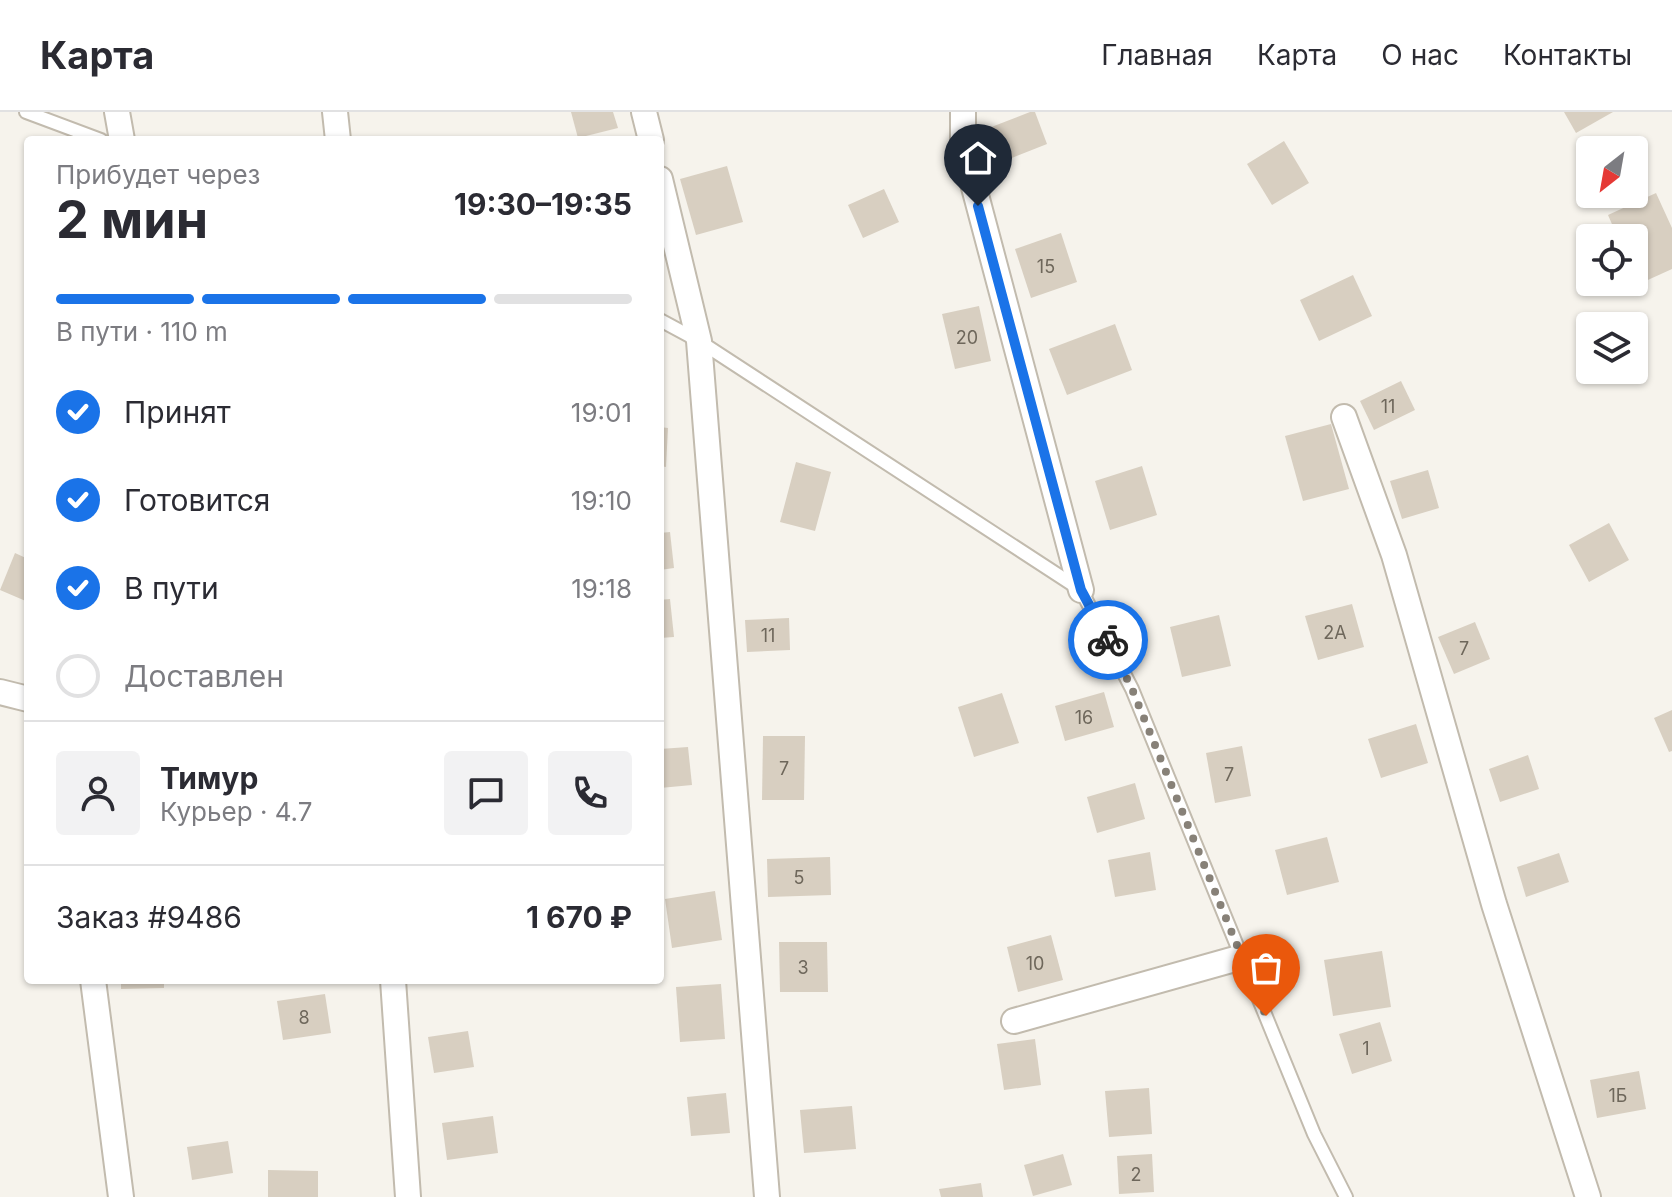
<!DOCTYPE html>
<html lang="ru">
<head>
<meta charset="utf-8">
<style>
	:root { --surface:#fff; --page:#f2f2f3; --text:#2b2b33; --muted:#7c7c81; --line:#e1e1e2; --accent:#1a73e8 }
	body { margin:0; font-family:Inter,sans-serif; background:var(--page); color:var(--text); height:100vh; display:flex; flex-direction:column; font-size:30px; white-space:nowrap }
	* { box-sizing:border-box; margin:0 }
	p { font-size:26px; color:var(--muted) }
	.icon { flex:none; width:44px; height:44px; fill:none; stroke:currentColor; stroke-width:2; stroke-linecap:round; stroke-linejoin:round }
	.map { position:relative; flex:1; overflow:hidden }
	.sheet { position:absolute; left:24px; top:24px; width:640px; height:848px; display:flex; flex-direction:column; background:var(--surface); border-radius:8px; box-shadow:0 2px 6px #0004 }
	.sheet>* { flex:none }
	.needle { width:52px; rotate:211deg }
	.fabs { position:absolute; left:1576px; top:24px; display:grid; gap:16px }
	.fabs a { display:grid; place-items:center; width:72px; height:72px; border-radius:8px; background:var(--surface); box-shadow:0 2px 6px #0004; font-size:40px }
	.pin { position:absolute; display:grid; place-items:center; width:68px; height:68px; color:#fff; margin:-82px -34px; border-radius:50% 50% 50% 0; rotate:-45deg; box-shadow:0 0 8px #0007 }
	.pin .icon { rotate:45deg }
	.courier { position:absolute; display:grid; place-items:center; width:80px; height:80px; margin:-40px; border:6px solid #1a73e8; border-radius:50%; background:#fff; color:#222; box-shadow:0 2px 10px #0007 }
	.overview em { font-style:normal; font-weight:700 }
	.overview div { display:flex; flex-direction:column-reverse }
	.overview { display:flex; align-items:center; justify-content:space-between; height:136px; padding:0 32px }
	h1 { font-size:52px; font-weight:700; line-height:60px }
	.bar { display:grid; grid-template-columns:repeat(4,1fr); gap:12px 8px; align-content:center; height:96px; padding:0 32px }
	.bar i { height:10px; border-radius:6px; background:var(--line) }
	.bar .on { background:var(--accent) }
	.bar p { grid-column:span 4 }
	.line { display:flex; align-items:center; gap:20px; padding:0 32px; border-top:2px solid var(--line) }
	.line div { flex:1 }
	.round { display:grid; place-items:center; flex:none; width:84px; height:84px; border-radius:8px; background:var(--page) }
	ol { padding:0 32px; list-style:none }
	li { display:flex; align-items:center; gap:24px; height:88px }
	li p { margin-inline-start:auto }
	li .icon { padding:8px; border-radius:50%; background:var(--accent); color:#fff; stroke-width:4 }
	li:last-child { color:var(--muted) }
	li i { width:44px; height:44px; border:4px solid var(--line); border-radius:50% }
	header { display:flex; align-items:center; gap:48px; box-sizing:border-box; height:112px; padding:0 40px; background:var(--surface); border-bottom:2px solid var(--line) }
	header strong { font-size:38px }
	nav { display:flex; gap:44px; margin-inline-start:auto; font-size:28px }
	.map>svg:first-child { display:block }
</style>
</head>
<body>
<header>
<strong>Карта</strong>
<nav><a>Главная</a><a>Карта</a><a>О нас</a><a>Контакты</a></nav>
</header>
<div class="map">
<svg width="1672" height="1085" viewBox="0 0 1672 1085">
	<rect width="100%" height="100%" fill="#f6f3ec"/>
	<!-- building -->
	<g fill="#d8cfc1">
		<polygon points="571,0 613,0 618,16 578,26"/>
		<polygon points="1030,0 1035,0 1047,32 994,53 981,19"/>
		<polygon points="1564,0 1613,0 1576,21"/>
		<polygon points="1284,29 1309,71 1272,93 1247,52"/>
		<polygon points="727,54 743,110 696,123 680,67"/>
		<polygon points="884,77 899,110 863,126 848,93"/>
		<polygon points="1656,81 1672,116 1672,157 1639,172 1634,161 1634,126 1618,126 1608,103"/>
		<polygon points="1061,121 1077,170 1031,186 1015,137"/>
		<polygon points="1353,163 1372,204 1319,229 1300,188"/>
		<polygon points="979,194 991,249 955,257 942,202"/>
		<polygon points="1115,212 1132,258 1067,283 1049,237"/>
		<polygon points="1401,269 1415,298 1374,318 1360,289"/>
		<polygon points="1331,312 1349,377 1303,389 1285,324"/>
		<polygon points="660,315 668,316 666,355 660,354"/>
		<polygon points="796,350 831,360 815,419 780,410"/>
		<polygon points="1142,354 1157,403 1110,418 1095,369"/>
		<polygon points="1428,358 1439,396 1402,407 1390,369"/>
		<polygon points="1609,411 1629,448 1589,470 1569,433"/>
		<polygon points="670,420 674,456 660,458 660,421"/>
		<polygon points="15,441 28,447 28,490 0,478"/>
		<polygon points="670,487 674,525 660,526 660,488"/>
		<polygon points="1352,492 1364,535 1318,548 1305,504"/>
		<polygon points="1219,503 1231,554 1182,565 1170,515"/>
		<polygon points="789,506 790,538 747,540 745,508"/>
		<polygon points="1475,510 1490,547 1454,562 1438,525"/>
		<polygon points="1104,580 1114,615 1065,629 1055,594"/>
		<polygon points="1002,581 1019,631 974,645 958,595"/>
		<polygon points="1672,598 1672,639 1669,640 1654,606"/>
		<polygon points="1416,612 1428,651 1381,666 1368,627"/>
		<polygon points="763,624 805,624 804,688 762,688"/>
		<polygon points="1242,634 1251,684 1215,691 1206,641"/>
		<polygon points="688,635 692,673 660,676 660,637"/>
		<polygon points="1528,643 1539,677 1500,690 1489,657"/>
		<polygon points="1135,671 1145,707 1097,721 1087,685"/>
		<polygon points="1327,725 1339,770 1287,783 1275,738"/>
		<polygon points="1150,740 1156,778 1115,785 1108,748"/>
		<polygon points="1559,741 1569,770 1526,785 1517,755"/>
		<polygon points="830,745 831,783 768,785 767,747"/>
		<polygon points="715,779 722,828 672,836 665,787"/>
		<polygon points="1051,823 1063,868 1018,880 1007,835"/>
		<polygon points="779,830 827,830 828,880 780,880"/>
		<polygon points="1382,839 1391,895 1333,904 1324,848"/>
		<polygon points="121,868 164,868 164,876 121,877"/>
		<polygon points="721,872 725,927 680,930 676,875"/>
		<polygon points="325,882 331,921 283,928 277,889"/>
		<polygon points="1380,910 1392,949 1352,962 1339,922"/>
		<polygon points="468,919 474,955 434,961 428,925"/>
		<polygon points="1035,927 1041,973 1004,978 997,932"/>
		<polygon points="1639,959 1646,997 1597,1006 1590,968"/>
		<polygon points="1149,976 1152,1022 1109,1025 1105,979"/>
		<polygon points="726,981 730,1021 691,1024 687,985"/>
		<polygon points="852,994 856,1037 804,1041 800,998"/>
		<polygon points="493,1004 498,1041 447,1048 442,1011"/>
		<polygon points="228,1029 233,1061 192,1068 187,1035"/>
		<polygon points="1063,1042 1072,1073 1033,1084 1024,1053"/>
		<polygon points="1152,1042 1154,1080 1119,1082 1117,1044"/>
		<polygon points="268,1058 318,1059 318,1085 268,1085"/>
		<polygon points="981,1071 983,1085 941,1085 939,1077"/>
	</g>
	<g fill="none" stroke-linecap="round" stroke-linejoin="round">
		<defs>
			<g id="lane">
				<polyline points="26,0 101,28"/>
				<polyline points="660,208 699,229 1081,478 1132,577 1314,1022 1346,1085"/>
			</g>
			<g id="street">
				<polyline points="117,0 122,28"/>
				<polyline points="335,0 338,28"/>
				<polyline points="644,0 651,28"/>
				<polyline points="963,0 963,34 1081,478"/>
				<polyline points="660,67 699,229 767,1085"/>
				<polyline points="1344,305 1394,443 1494,792 1588,1085"/>
				<polyline points="0,580 28,587"/>
				<polyline points="93,868 121,1085"/>
				<polyline points="393,868 408,1085"/>
				<polyline points="1014,909 1242,845"/>
			</g>
		</defs>
		<!-- lane casing -->
		<use href="#lane" stroke="#c2bbae" stroke-width="16"/>
		<!-- street casing -->
		<use href="#street" stroke="#c2bbae" stroke-width="28"/>
		<!-- lane -->
		<use href="#lane" stroke="#fff" stroke-width="12"/>
		<!-- street -->
		<use href="#street" stroke="#fff" stroke-width="24"/>
	</g>
	<g fill="none" stroke-linecap="round" stroke-linejoin="round">
		<!-- done -->
		<polyline stroke="#878178" stroke-width="8" stroke-dasharray="0 14.4" points="1108,528 1132,577 1266,904"/>
		<!-- route -->
		<polyline stroke="#1a73e8" stroke-width="10" points="978,94 1081,478 1108,528"/>
	</g>
	<g text-anchor="middle" dominant-baseline="central" stroke-width="8" stroke-linejoin="round" paint-order="stroke">
		<!-- number labels -->
		<g font-size="18" fill="#6e675b">
			<text x="1046" y="154">15</text>
			<text x="967" y="225">20</text>
			<text x="1388" y="294">11</text>
			<text x="1335" y="520">2А</text>
			<text x="768" y="523">11</text>
			<text x="1464" y="536">7</text>
			<text x="1084" y="605">16</text>
			<text x="784" y="656">7</text>
			<text x="1229" y="662">7</text>
			<text x="799" y="765">5</text>
			<text x="1035" y="851">10</text>
			<text x="803" y="855">3</text>
			<text x="304" y="905">8</text>
			<text x="1366" y="936">1</text>
			<text x="1618" y="983">1Б</text>
			<text x="1136" y="1062">2</text>
		</g>
	</g>
</svg>
<div class="fabs">
<a><svg class="needle" viewBox="-14 -14 28 28"><path d="M0-13l5 13h-10z" fill="#e53935"/><path d="M0 13l5-13h-10z" fill="#7c7c81"/></svg></a>
<a><svg class="icon" aria-label="locate" viewBox="0 0 24 24"><circle cx="12" cy="12" r="6"/><path d="M12 2v4M12 18v4M2 12h4M18 12h4"/></svg></a>
<a><svg class="icon" aria-label="layers" viewBox="0 0 24 24"><path d="M12 4l9 5-9 5-9-5zM3 14l9 5 9-5"/></svg></a>
</div>
<div class="pin" style="left:1266px;top:904px;background:#ea580c"><svg class="icon" aria-label="bag" viewBox="0 0 24 24"><path d="M5 8h14l-1 12H6zM9 8a3 3 0 0 1 6 0"/></svg></div>
<div class="pin" style="left:978px;top:94px;background:#1f2937"><svg class="icon" aria-label="home" viewBox="0 0 24 24"><path d="M3 11l9-7 9 7M6 9v11h12V9"/></svg></div>
<div class="courier" style="left:1108px;top:528px"><svg class="icon" aria-label="bike" viewBox="0 0 24 24"><circle cx="6" cy="16" r="4"/><circle cx="18" cy="16" r="4"/><path d="M6 16l4-8h5l3 8M10 8l3 8H6M13 5h3"/></svg></div>
<section class="sheet">
<div class="overview"><div><h1>2 мин</h1><p>Прибудет через</p></div><em>19:30–19:35</em></div>
<div class="bar"><i class="on"></i><i class="on"></i><i class="on"></i><i></i><p>В пути · 110 m</p></div>
<ol>
<li><svg class="icon" aria-label="check" viewBox="0 0 24 24"><path d="M5 12l5 5 9-10"/></svg>Принят<p>19:01</p></li>
<li><svg class="icon" aria-label="check" viewBox="0 0 24 24"><path d="M5 12l5 5 9-10"/></svg>Готовится<p>19:10</p></li>
<li><svg class="icon" aria-label="check" viewBox="0 0 24 24"><path d="M5 12l5 5 9-10"/></svg>В пути<p>19:18</p></li>
<li><i></i>Доставлен</li>
</ol>
<div class="line" style="height:144px"><a class="round"><svg class="icon" aria-label="person" viewBox="0 0 24 24"><circle cx="12" cy="8" r="4"/><path d="M4 21q1-7 8-7t8 7"/></svg></a><div><b>Тимур</b><p>Курьер · 4.7</p></div><a class="round"><svg class="icon" aria-label="chat" viewBox="0 0 24 24"><path d="M4 5h16v11H9l-5 4z"/></svg></a><a class="round"><svg class="icon" aria-label="phone" viewBox="0 0 24 24"><path d="M5 4h4l2 5-3 2q2 4 5 5l2-3 5 2v4C11 20 4 13 5 4z"/></svg></a></div>
<div class="line" style="height:104px"><div>Заказ #9486</div><b>1 670 ₽</b></div>
</section>
</div>
</body>
</html>
